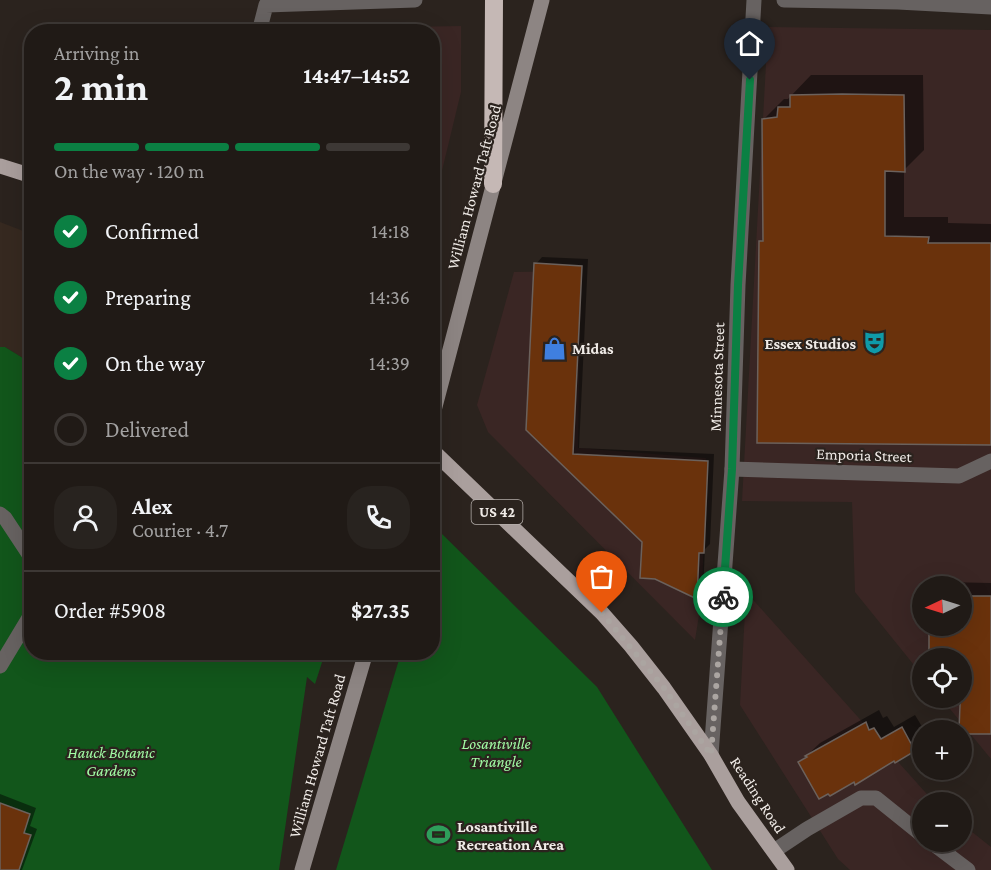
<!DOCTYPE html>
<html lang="en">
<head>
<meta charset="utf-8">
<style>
	:root { --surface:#201a16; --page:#28231f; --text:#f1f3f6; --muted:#a2a1a1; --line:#3d3835; --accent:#0b8043 }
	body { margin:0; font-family:"Crimson Pro",serif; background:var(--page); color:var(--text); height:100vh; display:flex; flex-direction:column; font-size:22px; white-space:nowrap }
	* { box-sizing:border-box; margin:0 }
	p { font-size:20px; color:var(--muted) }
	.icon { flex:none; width:33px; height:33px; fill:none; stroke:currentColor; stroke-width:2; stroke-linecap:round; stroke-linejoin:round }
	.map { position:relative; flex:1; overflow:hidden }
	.details { position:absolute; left:24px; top:24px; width:416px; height:636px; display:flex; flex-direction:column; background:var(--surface); border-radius:24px; box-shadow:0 6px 24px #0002,0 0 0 2px var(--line) }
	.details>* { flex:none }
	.needle { width:39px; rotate:266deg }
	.buttons { position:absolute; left:912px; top:576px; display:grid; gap:12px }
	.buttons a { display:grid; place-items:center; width:60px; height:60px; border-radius:50%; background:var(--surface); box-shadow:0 6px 24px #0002,0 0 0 2px var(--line); font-size:30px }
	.pin { position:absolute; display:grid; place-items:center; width:51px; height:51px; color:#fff; margin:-62px -26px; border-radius:50% 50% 50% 0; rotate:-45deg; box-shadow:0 0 6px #0007 }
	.pin .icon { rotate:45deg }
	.courier { position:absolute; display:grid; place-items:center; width:60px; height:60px; margin:-30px; border:4px solid #0b8043; border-radius:50%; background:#fff; color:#222; box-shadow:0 2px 8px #0007 }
	.overview em { font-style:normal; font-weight:700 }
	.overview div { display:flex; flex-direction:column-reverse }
	.overview { display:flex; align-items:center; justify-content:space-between; height:102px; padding:0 30px }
	h1 { font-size:39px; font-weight:700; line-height:45px }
	.bar { display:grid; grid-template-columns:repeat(4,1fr); gap:9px 6px; align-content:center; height:72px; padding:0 30px }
	.bar i { height:8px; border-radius:4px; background:var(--line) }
	.bar .current { background:var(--accent) }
	.bar p { grid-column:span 4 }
	.line { display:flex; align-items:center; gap:15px; padding:0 30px; border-top:2px solid var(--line) }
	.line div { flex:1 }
	.round { display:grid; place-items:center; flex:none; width:63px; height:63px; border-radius:24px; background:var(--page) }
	ol { padding:0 30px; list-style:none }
	li { display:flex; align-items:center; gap:18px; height:66px }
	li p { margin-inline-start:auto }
	li .icon { padding:6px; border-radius:50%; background:var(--accent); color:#fff; stroke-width:4 }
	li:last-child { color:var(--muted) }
	li i { width:33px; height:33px; border:3px solid var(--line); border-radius:50% }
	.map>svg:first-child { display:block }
</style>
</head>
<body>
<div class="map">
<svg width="991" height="870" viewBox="0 0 991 870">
	<rect width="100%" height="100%" fill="#2b231e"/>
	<!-- commercial -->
	<g fill="#3a2624" fill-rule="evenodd">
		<polygon points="461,26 461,92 432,212 432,32 286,31 287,29"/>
		<path d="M768 27 991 30V759L941 698H962V658H922V675L855 592 852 502 742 501ZM922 586H962V626H922Z"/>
		<polygon points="581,271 578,448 706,458 702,597 695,640 488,432 477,405 514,272"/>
		<polygon points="746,592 934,802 922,802 922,842 962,842 962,824 991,847 991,870 850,870 838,859 740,705"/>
	</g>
	<!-- built -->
	<polygon fill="#362920" points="0,222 31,234 31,363 5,347 0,347"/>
	<!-- green -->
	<g fill="#12561b">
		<polygon points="0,347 5,347 31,363 32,652 325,653 315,684 307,677 279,870 0,870"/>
		<polygon points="440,532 597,687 712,870 336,870 401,653 432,652 432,547"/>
	</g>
	<!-- shadow -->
	<g fill="#0007">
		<polygon points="811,75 923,75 924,150 904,170 904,217 948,217 948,223 991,224 991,443 760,242 764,238 764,119 784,99 788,99"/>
		<polygon points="542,257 588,259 579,448 714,454 710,544 705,549 703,591 697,597 643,542 528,429 536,264"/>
		<polygon points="945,582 991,583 991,733 962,733 960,730 962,658 930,658 931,626 962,626 962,586 941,586"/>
		<polygon points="879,710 883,718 887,716 894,727 915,715 924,730 922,742 914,750 854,780 800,762 820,743"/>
		<polygon points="0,794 36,808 30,826 37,829 22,870 0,870"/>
	</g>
	<!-- building -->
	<g fill="#6a320c" stroke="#6b615c" stroke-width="1.5">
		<polygon points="842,94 904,95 905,172 885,171 885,236 929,237 928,243 991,243 991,445 757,443 759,241 763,241 762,119 777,117 778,107 790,107 790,95"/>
		<polygon points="534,263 582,266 573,454 708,461 704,553 699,553 697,599 655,579 640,578 642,542 526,430"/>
		<polygon points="962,596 991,596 991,734 962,734 962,730 959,730 962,658 929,658 929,626 962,626"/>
		<polygon points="866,722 869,730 874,728 881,739 902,727 915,751 895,763 894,761 855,785 854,782 830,796 828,794 819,799 798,762 807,757 805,756"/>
		<polygon points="0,803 30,814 24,833 31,835 19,870 0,870"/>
	</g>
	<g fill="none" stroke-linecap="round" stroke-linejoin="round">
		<!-- service -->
		<g stroke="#676261" stroke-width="15">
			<polyline points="732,469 959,476 991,461"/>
			<polyline points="0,514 5,518 32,559"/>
			<polyline points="0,666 32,613"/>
			<polyline points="711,755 732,469 738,285 754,0"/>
			<polyline points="931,842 968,870"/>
			<polyline points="774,851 807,829 861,798 876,798 922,835"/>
		</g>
		<!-- minor -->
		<g stroke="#676261" stroke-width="15">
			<polyline points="784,0 898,2 991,7"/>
			<polyline points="259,32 266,5 415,0"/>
		</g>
		<!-- secondary -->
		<g stroke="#8d8583" stroke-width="15">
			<polyline points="432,418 542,0"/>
			<polyline points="302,870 366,652"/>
		</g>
		<!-- primary -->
		<g stroke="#aa9f9d" stroke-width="15">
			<polyline points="0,166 32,176"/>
			<polyline points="432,450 602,613 631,646 664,688 711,755 738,802 787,870"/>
		</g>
		<!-- motorway -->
		<polyline stroke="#c5b8b5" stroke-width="18" points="493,184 494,0"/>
	</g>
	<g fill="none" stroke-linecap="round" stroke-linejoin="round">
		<!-- done -->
		<polyline stroke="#aba5a1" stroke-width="6" stroke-dasharray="0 10.8" points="602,613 664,688 711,755 723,597"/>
		<!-- route -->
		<polyline stroke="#0b8043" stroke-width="8" points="723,597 732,469 738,285 750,80"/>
	</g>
	<!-- icons -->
	<defs>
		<symbol id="theatre-bare" viewBox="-9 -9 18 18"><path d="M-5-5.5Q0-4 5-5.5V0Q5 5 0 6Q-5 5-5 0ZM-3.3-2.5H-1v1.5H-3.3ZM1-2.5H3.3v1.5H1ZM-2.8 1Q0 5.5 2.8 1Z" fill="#0f9aa8" stroke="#2b231e" stroke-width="2.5" paint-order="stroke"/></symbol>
		<symbol id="shop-bare" viewBox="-9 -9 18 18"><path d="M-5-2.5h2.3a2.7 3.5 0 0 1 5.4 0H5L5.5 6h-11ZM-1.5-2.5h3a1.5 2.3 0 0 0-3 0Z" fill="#3f7fe0" stroke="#2b231e" stroke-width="2.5" paint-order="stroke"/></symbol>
		<symbol id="stadium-bare" viewBox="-9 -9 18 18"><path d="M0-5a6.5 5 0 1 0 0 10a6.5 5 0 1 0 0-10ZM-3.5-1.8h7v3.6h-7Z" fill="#2e9e5b" stroke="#2b231e" stroke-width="2.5" paint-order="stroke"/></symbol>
	</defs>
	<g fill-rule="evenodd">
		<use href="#theatre-bare" x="858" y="326" width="33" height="33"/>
		<use href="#shop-bare" x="538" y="332" width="33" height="33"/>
		<use href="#stadium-bare" x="422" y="818" width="33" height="33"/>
	</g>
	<g text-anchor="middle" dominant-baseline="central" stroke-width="4.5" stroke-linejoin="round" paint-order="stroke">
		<!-- shield labels -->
		<rect fill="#2b231e" stroke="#b5afab" stroke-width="1.5" x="471.5" y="500" width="51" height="24" rx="4.5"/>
		<g font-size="15" font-weight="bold" fill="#f0ebe7">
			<text x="497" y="512">US 42</text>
		</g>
		<!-- street labels -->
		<g font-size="16" fill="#f0ebe7" stroke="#2b231e">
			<text transform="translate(474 187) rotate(-75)">William Howard Taft Road</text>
			<text transform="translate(717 377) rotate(-88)">Minnesota Street</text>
			<text transform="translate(864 455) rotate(2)">Emporia Street</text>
			<text transform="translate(317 756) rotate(-74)">William Howard Taft Road</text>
			<text transform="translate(758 795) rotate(57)">Reading Road</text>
		</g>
		<!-- poi labels -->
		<g font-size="16" font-weight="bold" fill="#f0ebe7" stroke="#2b231e" text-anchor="start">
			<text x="856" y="343" text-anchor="end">Essex Studios</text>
			<text x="572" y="348">Midas</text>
			<text x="457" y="826">Losantiville<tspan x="457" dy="18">Recreation Area</tspan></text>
		</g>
		<!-- park labels -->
		<g font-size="16" font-style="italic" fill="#a2fda5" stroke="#2b231e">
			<text x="496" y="743">Losantiville<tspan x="496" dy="18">Triangle</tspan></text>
			<text x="111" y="752">Hauck Botanic<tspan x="111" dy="18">Gardens</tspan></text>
		</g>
	</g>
</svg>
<div class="buttons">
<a><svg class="needle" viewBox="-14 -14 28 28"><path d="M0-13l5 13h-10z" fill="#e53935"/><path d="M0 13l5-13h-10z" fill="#a2a1a1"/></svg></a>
<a><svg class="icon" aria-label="locate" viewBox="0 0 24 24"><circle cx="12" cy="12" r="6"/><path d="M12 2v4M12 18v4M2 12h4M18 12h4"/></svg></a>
<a>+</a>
<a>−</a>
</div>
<div class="pin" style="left:602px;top:613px;background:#ea580c"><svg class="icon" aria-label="bag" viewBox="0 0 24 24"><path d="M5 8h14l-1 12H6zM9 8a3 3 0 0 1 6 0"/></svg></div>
<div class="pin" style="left:750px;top:80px;background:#1f2937"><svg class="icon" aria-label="home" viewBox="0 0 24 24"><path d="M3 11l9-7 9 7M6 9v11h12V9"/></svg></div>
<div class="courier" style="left:723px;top:597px"><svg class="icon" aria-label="bike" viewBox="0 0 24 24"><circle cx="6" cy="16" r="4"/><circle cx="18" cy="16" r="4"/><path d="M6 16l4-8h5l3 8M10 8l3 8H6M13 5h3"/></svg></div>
<section class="details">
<div class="overview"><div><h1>2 min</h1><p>Arriving in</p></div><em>14:47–14:52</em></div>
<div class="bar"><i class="current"></i><i class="current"></i><i class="current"></i><i></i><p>On the way · 120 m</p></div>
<ol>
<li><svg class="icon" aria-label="check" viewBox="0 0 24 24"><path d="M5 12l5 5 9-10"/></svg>Confirmed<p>14:18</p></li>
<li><svg class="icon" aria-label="check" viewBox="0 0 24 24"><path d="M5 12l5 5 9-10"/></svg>Preparing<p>14:36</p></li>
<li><svg class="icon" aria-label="check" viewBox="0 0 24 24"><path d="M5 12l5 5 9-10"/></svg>On the way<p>14:39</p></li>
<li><i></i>Delivered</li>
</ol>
<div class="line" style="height:108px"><a class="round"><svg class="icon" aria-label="person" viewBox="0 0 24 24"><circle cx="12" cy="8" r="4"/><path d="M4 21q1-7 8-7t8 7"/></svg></a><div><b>Alex</b><p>Courier · 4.7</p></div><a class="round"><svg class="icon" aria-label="phone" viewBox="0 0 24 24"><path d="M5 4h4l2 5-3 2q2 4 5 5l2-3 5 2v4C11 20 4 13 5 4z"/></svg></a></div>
<div class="line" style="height:78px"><div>Order #5908</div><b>$27.35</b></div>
</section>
</div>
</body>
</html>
